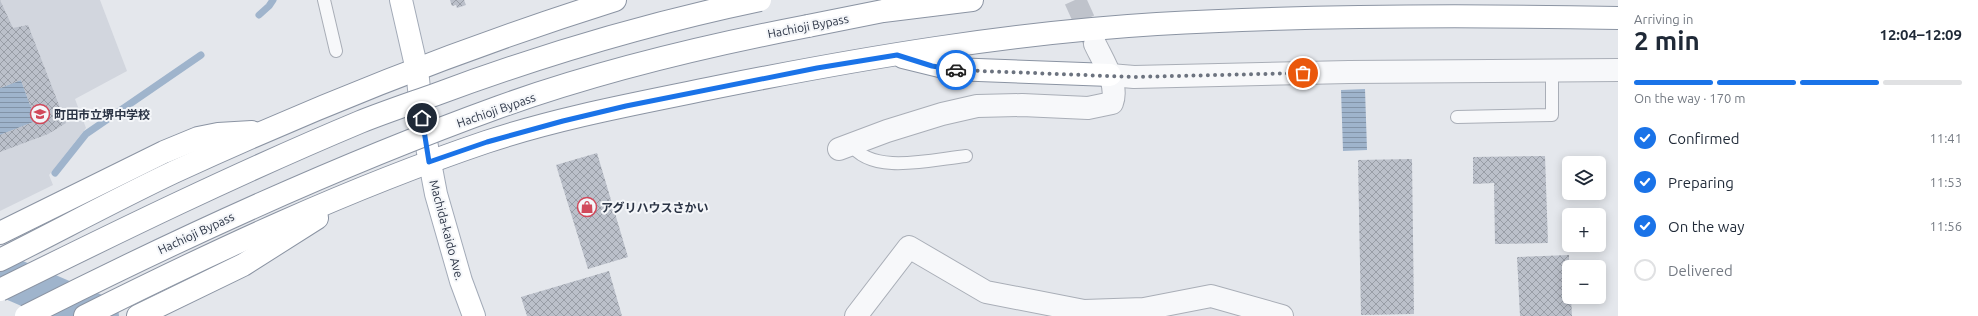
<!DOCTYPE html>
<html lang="en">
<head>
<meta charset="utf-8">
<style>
	:root { --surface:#fff; --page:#f2f2f3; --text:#1f2937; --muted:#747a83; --line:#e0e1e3; --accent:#1a73e8 }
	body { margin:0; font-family:Ubuntu,"Noto Sans JP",sans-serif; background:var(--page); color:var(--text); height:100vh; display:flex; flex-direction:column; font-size:15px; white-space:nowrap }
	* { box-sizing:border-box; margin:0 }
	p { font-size:13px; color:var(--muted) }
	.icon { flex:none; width:22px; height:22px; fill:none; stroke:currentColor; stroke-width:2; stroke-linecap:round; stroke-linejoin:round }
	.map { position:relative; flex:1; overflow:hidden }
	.side { display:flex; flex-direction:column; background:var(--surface); width:360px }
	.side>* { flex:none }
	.buttons { position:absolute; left:1562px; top:156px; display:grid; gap:8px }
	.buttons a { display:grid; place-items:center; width:44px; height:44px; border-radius:6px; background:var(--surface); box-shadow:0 2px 10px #0003; font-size:20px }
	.pin { position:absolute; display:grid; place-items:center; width:34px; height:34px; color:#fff; margin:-17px; border:2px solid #fff; border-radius:50%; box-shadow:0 1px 4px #0007 }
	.courier { position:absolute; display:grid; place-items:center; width:40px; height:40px; margin:-20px; border:3px solid #1a73e8; border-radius:50%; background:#fff; color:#222; box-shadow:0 1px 5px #0007 }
	.summary em { font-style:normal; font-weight:700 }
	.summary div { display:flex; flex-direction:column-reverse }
	.summary { display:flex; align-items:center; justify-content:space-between; height:68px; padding:0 16px }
	h1 { font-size:26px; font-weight:700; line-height:30px }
	.bar { display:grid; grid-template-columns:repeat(4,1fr); gap:6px 4px; align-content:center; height:48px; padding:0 16px }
	.bar i { height:5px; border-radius:3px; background:var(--line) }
	.bar .active { background:var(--accent) }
	.bar p { grid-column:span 4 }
	ol { padding:0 16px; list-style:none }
	li { display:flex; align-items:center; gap:12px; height:44px }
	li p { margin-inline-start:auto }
	li .icon { padding:4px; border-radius:50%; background:var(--accent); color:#fff; stroke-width:4 }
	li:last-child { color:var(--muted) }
	li i { width:22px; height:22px; border:2px solid var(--line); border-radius:50% }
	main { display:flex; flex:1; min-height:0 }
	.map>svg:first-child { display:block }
</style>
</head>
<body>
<main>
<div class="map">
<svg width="1618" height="316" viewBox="0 0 1618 316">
	<defs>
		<pattern id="water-rules" width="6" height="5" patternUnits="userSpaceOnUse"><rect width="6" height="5" fill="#9fb4cc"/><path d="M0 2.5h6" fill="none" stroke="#8293a7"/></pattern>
		<pattern id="building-cross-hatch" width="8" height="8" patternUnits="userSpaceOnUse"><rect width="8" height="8" fill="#bbc0ca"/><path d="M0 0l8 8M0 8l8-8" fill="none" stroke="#989da6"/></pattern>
	</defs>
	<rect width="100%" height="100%" fill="#e4e7ec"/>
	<!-- built -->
	<polygon fill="#d2d6de" points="0,0 100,0 127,71 75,99 86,128 49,175 53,185 0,211"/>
	<!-- water -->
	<g fill="url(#water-rules)">
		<polygon points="21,80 36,121 0,135 0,88"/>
		<polygon points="1365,89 1367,150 1343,151 1341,90"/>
	</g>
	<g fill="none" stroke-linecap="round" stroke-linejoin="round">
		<!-- stream -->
		<g stroke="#9fb4cc" stroke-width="7">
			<polyline points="259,15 269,6 273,0"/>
			<polyline points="55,173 86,134 201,55"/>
		</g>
		<!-- river -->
		<polyline stroke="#9fb4cc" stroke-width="42" points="0,274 98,316"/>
	</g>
	<!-- building -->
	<g fill="url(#building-cross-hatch)">
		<polygon points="0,0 13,28 28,25 66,123 48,134 0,152 0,135 36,121 21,80 0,88"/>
		<polygon points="450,0 464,0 466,5 457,8 456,5 452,6"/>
		<polygon points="597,153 628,257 588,269 556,165"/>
		<polygon points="1545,156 1548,243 1495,244 1494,183 1473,184 1473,157"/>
		<polygon points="1412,159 1414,314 1361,315 1358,160"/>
		<polygon points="1569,255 1569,297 1571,297 1572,316 1520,316 1517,257"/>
		<polygon points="609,271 622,316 527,316 521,297"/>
	</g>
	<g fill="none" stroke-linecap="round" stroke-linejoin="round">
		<!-- minor-tunnel -->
		<polyline stroke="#bfc3cb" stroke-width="22" stroke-dasharray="22 11" stroke-linecap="butt" points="1075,0 1095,44"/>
		<defs>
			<g id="service">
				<polyline points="324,0 336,51"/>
				<polyline points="1457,117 1552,115 1552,71"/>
				<path d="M851 144C871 176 934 159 966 156"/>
			</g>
			<g id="minor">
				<polyline points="1110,75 1134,77 1349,72 1618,70"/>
				<path d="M839 149 887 131 942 114 977 106 1022 105 1088 108 1112 103C1119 85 1103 61 1095 44"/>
				<polyline points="856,316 909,247 986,292 1084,311 1144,309 1211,296 1282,316"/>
			</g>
			<polyline id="primary" points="401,0 417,70 423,126 436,194 461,281 474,316"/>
			<g id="trunk">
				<polyline points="808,26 883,11 972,0"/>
				<polyline points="903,57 952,69 1110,75"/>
				<polyline points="0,233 164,152 198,138 218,134 252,132"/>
				<path d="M0 260C58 231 115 200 174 172 317 106 465 47 615 0"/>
				<path d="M85 316C215 251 347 189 486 142 561 117 640 103 717 87 862 58 1010 33 1157 24 1311 15 1465 15 1618 18"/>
				<polyline points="138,316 243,265 317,218"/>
			</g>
		</defs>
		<!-- service casing -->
		<use href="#service" stroke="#a9aeb7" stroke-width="14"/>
		<!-- minor casing -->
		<use href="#minor" stroke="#a9aeb7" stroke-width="24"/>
		<!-- primary casing -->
		<use href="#primary" stroke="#a3abb8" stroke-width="24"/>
		<!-- trunk casing -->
		<use href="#trunk" stroke="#8b94a3" stroke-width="24"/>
		<!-- service -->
		<use href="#service" stroke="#f7f8fa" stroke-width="12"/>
		<!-- minor -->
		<use href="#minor" stroke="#f7f8fa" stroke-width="22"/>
		<!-- primary -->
		<use href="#primary" stroke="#fff" stroke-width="22"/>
		<!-- trunk -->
		<use href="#trunk" stroke="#fff" stroke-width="22"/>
		<defs>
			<g id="trunk-bridge">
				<path d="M0 290C119 231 238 173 360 122 385 112 412 103 437 94 542 55 650 23 760 0"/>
				<path d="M26 316C180 238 336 166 499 107 599 71 704 46 808 26"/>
			</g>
		</defs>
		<!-- trunk-bridge casing -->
		<use href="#trunk-bridge" stroke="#8b94a3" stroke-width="24" stroke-linecap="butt"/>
		<!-- trunk-bridge -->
		<use href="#trunk-bridge" stroke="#fff" stroke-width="22"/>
	</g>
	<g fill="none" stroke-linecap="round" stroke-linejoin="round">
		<!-- done -->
		<polyline stroke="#6c737f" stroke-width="4" stroke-dasharray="0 7.2" points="956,70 1134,77 1303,73"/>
		<!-- route -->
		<polyline stroke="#1a73e8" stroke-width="5" points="422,118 429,162 487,142 563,121 626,106 817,68 897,55 932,66 956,70"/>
	</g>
	<!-- icons -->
	<defs>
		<symbol id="school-ring" viewBox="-11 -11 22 22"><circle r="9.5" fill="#f4f6f9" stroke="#d1495b" stroke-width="1.5"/><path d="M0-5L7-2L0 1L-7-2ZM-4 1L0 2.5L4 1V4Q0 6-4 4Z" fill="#d1495b"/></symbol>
		<symbol id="shop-ring" viewBox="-11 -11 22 22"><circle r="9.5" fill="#f4f6f9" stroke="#d1495b" stroke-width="1.5"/><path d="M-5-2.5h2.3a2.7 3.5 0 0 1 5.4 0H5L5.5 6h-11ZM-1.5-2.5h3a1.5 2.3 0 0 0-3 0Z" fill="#d1495b"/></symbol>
	</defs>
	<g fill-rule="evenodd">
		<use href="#school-ring" x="29" y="103" width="22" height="22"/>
		<use href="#shop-ring" x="576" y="196" width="22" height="22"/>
	</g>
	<g text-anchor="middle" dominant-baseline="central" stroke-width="4" stroke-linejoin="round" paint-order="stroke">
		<!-- street labels -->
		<g font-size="12" fill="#2b3445" stroke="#f4f6f9">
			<text transform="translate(808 26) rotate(-11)">Hachioji Bypass</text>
			<text transform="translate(496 110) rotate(-19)">Hachioji Bypass</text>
			<text transform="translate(447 230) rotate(75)">Machida-kaido Ave.</text>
			<text transform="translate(196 233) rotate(-25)">Hachioji Bypass</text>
		</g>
		<!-- poi labels -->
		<g font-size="12" font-weight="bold" fill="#2b3445" stroke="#f4f6f9" text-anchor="start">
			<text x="54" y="114">町田市立堺中学校</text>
			<text x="601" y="207">アグリハウスさかい</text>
		</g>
	</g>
</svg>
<div class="buttons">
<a><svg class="icon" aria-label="layers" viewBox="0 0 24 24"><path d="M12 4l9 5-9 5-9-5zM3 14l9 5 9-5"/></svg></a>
<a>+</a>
<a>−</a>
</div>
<div class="pin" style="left:1303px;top:73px;background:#ea580c"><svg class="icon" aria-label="bag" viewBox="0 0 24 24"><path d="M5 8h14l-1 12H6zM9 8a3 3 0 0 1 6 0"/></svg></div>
<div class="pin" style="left:422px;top:118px;background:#1f2937"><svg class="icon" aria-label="home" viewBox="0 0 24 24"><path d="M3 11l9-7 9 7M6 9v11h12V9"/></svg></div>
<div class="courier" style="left:956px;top:70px"><svg class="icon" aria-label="car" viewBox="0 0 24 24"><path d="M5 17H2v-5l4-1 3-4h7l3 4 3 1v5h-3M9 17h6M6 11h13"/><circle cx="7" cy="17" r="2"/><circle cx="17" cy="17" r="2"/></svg></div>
</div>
<section class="side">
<div class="summary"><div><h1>2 min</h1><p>Arriving in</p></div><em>12:04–12:09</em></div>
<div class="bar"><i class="active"></i><i class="active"></i><i class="active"></i><i></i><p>On the way · 170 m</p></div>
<ol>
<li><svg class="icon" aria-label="check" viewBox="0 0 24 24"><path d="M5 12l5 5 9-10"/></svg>Confirmed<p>11:41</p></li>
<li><svg class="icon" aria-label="check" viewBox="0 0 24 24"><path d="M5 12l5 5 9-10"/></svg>Preparing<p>11:53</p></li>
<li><svg class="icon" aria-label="check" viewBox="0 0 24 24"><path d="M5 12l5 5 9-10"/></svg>On the way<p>11:56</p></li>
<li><i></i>Delivered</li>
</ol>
</section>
</main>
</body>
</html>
